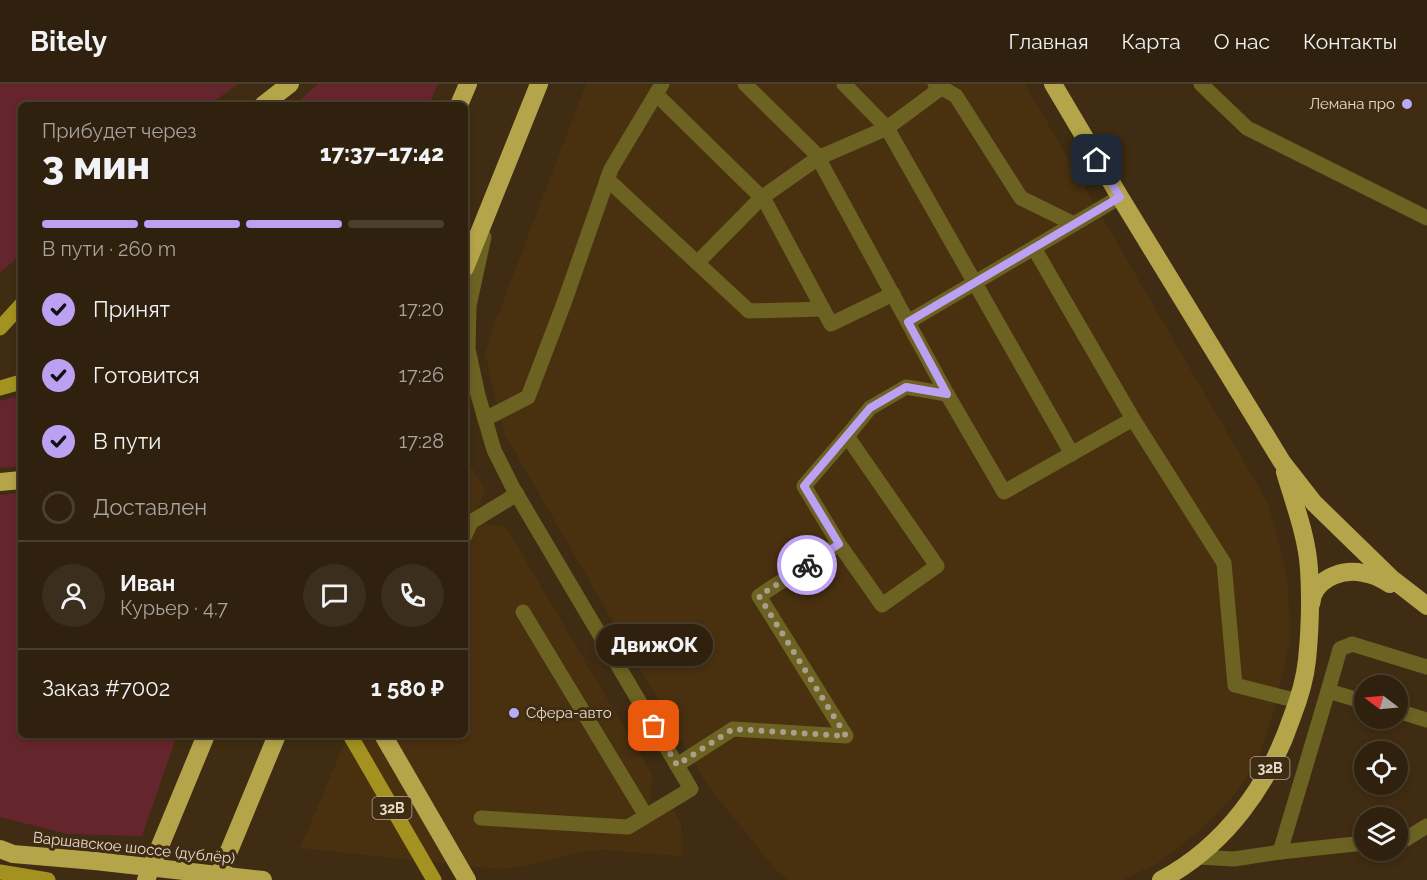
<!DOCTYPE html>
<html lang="ru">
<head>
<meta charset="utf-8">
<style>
	:root { --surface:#2f210e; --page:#3b2e1c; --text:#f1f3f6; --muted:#a7a39e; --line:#4a3e2e; --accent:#bca0f2 }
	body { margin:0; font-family:Raleway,sans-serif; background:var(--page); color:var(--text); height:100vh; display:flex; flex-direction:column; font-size:22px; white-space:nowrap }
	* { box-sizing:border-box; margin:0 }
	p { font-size:20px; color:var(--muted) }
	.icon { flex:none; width:33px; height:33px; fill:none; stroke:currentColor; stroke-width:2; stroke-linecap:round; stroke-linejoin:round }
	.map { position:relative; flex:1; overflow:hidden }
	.details { position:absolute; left:18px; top:18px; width:450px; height:636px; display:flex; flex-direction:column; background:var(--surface); border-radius:9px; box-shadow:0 3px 9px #0003,0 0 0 2px var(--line) }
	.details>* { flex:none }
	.needle { width:39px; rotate:286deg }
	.buttons { position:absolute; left:1354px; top:591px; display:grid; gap:12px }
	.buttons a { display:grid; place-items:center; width:54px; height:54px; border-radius:50%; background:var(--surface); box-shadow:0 3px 9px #0003,0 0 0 2px var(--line); font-size:30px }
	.pin { position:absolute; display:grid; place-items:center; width:51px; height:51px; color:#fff; margin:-26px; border-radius:12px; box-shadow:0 3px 9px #0006 }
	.courier { position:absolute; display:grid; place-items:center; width:60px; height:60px; margin:-30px; border:4px solid #bca0f2; border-radius:50%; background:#fff; color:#222; box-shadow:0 2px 8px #0007 }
	.bubble { position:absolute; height:42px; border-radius:21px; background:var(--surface); box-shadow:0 3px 9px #0003,0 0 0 2px var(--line); font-size:20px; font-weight:800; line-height:42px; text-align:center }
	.overview em { font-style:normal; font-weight:800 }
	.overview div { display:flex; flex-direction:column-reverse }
	.overview { display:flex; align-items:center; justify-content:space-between; height:102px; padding:0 24px }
	h1 { font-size:39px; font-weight:800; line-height:45px }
	.bar { display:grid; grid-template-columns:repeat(4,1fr); gap:9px 6px; align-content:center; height:72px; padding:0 24px }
	.bar i { height:8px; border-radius:4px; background:var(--line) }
	.bar .active { background:var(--accent) }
	.bar p { grid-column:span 4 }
	.line { display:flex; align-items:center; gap:15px; padding:0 24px; border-top:2px solid var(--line) }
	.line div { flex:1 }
	.round { display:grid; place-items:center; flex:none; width:63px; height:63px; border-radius:32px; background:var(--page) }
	ol { padding:0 24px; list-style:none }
	li { display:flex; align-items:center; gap:18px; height:66px }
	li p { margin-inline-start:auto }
	li .icon { padding:6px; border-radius:50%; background:var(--accent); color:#111; stroke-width:4 }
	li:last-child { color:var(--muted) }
	li i { width:33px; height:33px; border:3px solid var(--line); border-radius:50% }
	header { display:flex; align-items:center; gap:36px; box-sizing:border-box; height:84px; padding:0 30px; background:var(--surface); border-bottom:2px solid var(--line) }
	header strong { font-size:28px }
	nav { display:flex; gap:33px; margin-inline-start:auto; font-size:21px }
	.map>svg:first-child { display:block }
</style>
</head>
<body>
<header>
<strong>Bitely</strong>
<nav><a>Главная</a><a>Карта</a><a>О нас</a><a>Контакты</a></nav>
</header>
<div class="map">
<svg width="1427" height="796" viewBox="0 0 1427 796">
	<rect width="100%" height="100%" fill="#3f2c12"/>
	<!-- built -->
	<g fill="#493110">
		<polygon points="586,0 1025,0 1268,419 1279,459 1288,499 1290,558 1272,634 1260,669 1237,708 1201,746 1158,779 1123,796 790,796 776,786 708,702 504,349 485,270 496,236"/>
		<polygon points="466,374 485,405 477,425 481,431 486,440 506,443 653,692 650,716 659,732 673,724 681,739 682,772 604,766 584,767 524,782 499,785 300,764 348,651 465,651 465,377"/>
	</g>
	<!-- green -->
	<g fill="#65252c">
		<polygon points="0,0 238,0 209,21 21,21 21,170 0,189"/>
		<polygon points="318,0 438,0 429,21 294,21"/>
		<polygon points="21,311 21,382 0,384 0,317"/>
		<polygon points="21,409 21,651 177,651 142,752 67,750 0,733 0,411"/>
	</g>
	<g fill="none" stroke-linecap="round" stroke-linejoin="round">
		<!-- minor -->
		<g stroke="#6c6222" stroke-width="15">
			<polyline points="745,0 816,70 947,310"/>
			<polyline points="844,0 887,44 1072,370"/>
			<polyline points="935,0 956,12 1021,114 1074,140"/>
			<polyline points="1201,0 1247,44 1427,134"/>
			<polyline points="656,10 765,117 831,240 893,210"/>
			<polyline points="607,95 749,227 823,225"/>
			<polyline points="1034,164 1133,335"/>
			<polyline points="697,179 761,114 818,74 887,44 941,4"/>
			<polyline points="908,238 1120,113"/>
			<polyline points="485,335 528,313 564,219 611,85 662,0"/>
			<polyline points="847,352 870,324 906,303 947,310 1004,408 1133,335 1224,479 1235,601 1298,617"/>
			<polyline points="465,451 471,438 517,410"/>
			<polyline points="523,528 646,732"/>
			<polyline points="1328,607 1340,565 1352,560 1427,583"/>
			<polyline points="1398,627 1427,636"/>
			<polyline points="677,681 733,645 846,652 759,512 839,460 882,521 937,482 847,352 804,402 839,460"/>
			<polyline points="481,734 628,743 691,705 513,404 494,366 478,311 468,265 469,222 484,153"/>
			<polyline points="1398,756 1406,755 1427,742"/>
			<polyline points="1280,768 1328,607 1365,618"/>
			<polyline points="1198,773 1234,775 1280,768 1365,759"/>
		</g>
		<!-- major -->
		<g stroke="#a3921f" stroke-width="15">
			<polyline points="0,244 21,221"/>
			<polyline points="0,304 21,298"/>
			<polyline points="350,651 434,796"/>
			<polyline points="0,788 48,796"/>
		</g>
		<!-- highway -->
		<g stroke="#b4a54b" stroke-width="18">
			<polyline points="1053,0 1120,113 1282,378 1314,419 1391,494 1427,522"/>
			<polyline points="263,21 290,0"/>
			<polyline points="459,21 468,0"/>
			<polyline points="465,184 539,0"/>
			<polyline points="0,398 21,396"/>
			<path d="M1311 520C1312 517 1312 514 1313 511 1321 492 1345 485 1363 489 1373 490 1382 495 1390 500"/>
			<polyline points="383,651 467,796"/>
			<polyline points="0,765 13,770 95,777"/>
			<polyline points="146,796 206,651"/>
			<polyline points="217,796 277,651"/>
			<path d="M1161 796C1225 762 1269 701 1292 633 1299 615 1305 595 1307 576 1310 546 1311 515 1309 485 1307 452 1294 419 1285 388"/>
		</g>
		<!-- highway-bridge -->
		<polyline stroke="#b4a54b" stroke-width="18" points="95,777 263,796"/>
	</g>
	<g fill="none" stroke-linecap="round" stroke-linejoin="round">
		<!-- done -->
		<polyline stroke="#ad9e8c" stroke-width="6" stroke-dasharray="0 10.8" points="654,642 677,681 733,645 846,652 759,512 807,481"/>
		<!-- route -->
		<polyline stroke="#bca0f2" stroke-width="8" points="807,481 839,460 804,402 870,324 906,303 947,310 908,238 1120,113 1097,76"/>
	</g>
	<!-- markers -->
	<g fill="#b8abf7" stroke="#3f2c12" stroke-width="2">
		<circle cx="1407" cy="20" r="6"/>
		<circle cx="514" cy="629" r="6"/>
	</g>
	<g text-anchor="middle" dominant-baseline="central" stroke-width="6" stroke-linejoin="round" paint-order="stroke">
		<!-- shield labels -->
		<g fill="#3f2c12" stroke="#b5a795" stroke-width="1.5">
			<rect x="1250.5" y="673" width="39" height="22" rx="4.5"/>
			<rect x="372.5" y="713" width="39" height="22" rx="4.5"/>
		</g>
		<g font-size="14" font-weight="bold" fill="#e8dccd">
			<text x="1270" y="684">32B</text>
			<text x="392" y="724">32B</text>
		</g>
		<!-- poi labels -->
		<g font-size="15" fill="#e8dccd" stroke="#3f2c12" text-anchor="end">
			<text x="1395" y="20">Лемана про</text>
			<text x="526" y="629" text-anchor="start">Сфера-авто</text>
		</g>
		<!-- street labels -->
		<g font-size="15" fill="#e8dccd" stroke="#3f2c12">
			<text transform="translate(134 764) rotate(6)">Варшавское шоссе (дублёр)</text>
		</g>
	</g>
</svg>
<div class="buttons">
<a><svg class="needle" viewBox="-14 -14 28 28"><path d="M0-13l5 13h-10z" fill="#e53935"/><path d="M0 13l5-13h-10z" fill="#a7a39e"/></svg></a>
<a><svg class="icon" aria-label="locate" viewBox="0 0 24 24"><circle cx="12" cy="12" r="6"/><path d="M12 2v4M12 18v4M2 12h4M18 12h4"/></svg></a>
<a><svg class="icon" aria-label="layers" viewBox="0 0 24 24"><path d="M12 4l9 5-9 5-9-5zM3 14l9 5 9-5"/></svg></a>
</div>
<div class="pin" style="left:654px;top:642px;background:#ea580c"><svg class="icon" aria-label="bag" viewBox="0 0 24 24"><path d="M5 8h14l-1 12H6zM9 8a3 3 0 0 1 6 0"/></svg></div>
<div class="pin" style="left:1097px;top:76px;background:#1f2937"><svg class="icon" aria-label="home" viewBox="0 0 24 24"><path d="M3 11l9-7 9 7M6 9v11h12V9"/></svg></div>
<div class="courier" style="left:807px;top:481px"><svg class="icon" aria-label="bike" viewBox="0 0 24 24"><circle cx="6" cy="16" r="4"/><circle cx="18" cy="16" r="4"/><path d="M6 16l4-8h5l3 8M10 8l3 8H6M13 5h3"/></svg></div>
<div class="bubble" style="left:596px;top:540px;width:117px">ДвижОК</div>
<section class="details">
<div class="overview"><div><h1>3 мин</h1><p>Прибудет через</p></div><em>17:37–17:42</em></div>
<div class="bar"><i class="active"></i><i class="active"></i><i class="active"></i><i></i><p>В пути · 260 m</p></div>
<ol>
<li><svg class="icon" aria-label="check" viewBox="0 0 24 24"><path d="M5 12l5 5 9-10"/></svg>Принят<p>17:20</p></li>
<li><svg class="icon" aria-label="check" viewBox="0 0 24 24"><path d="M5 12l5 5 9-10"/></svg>Готовится<p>17:26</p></li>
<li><svg class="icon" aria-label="check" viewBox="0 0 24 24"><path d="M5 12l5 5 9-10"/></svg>В пути<p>17:28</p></li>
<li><i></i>Доставлен</li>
</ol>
<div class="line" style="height:108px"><a class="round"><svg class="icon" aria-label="person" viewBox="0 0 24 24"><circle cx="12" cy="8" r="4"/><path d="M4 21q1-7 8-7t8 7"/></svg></a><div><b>Иван</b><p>Курьер · 4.7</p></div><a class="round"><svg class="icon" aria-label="chat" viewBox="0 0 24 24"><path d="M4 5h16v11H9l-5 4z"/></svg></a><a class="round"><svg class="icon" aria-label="phone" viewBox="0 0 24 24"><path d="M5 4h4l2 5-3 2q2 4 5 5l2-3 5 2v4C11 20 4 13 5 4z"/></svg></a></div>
<div class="line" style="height:78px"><div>Заказ #7002</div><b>1 580 ₽</b></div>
</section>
</div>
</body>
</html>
